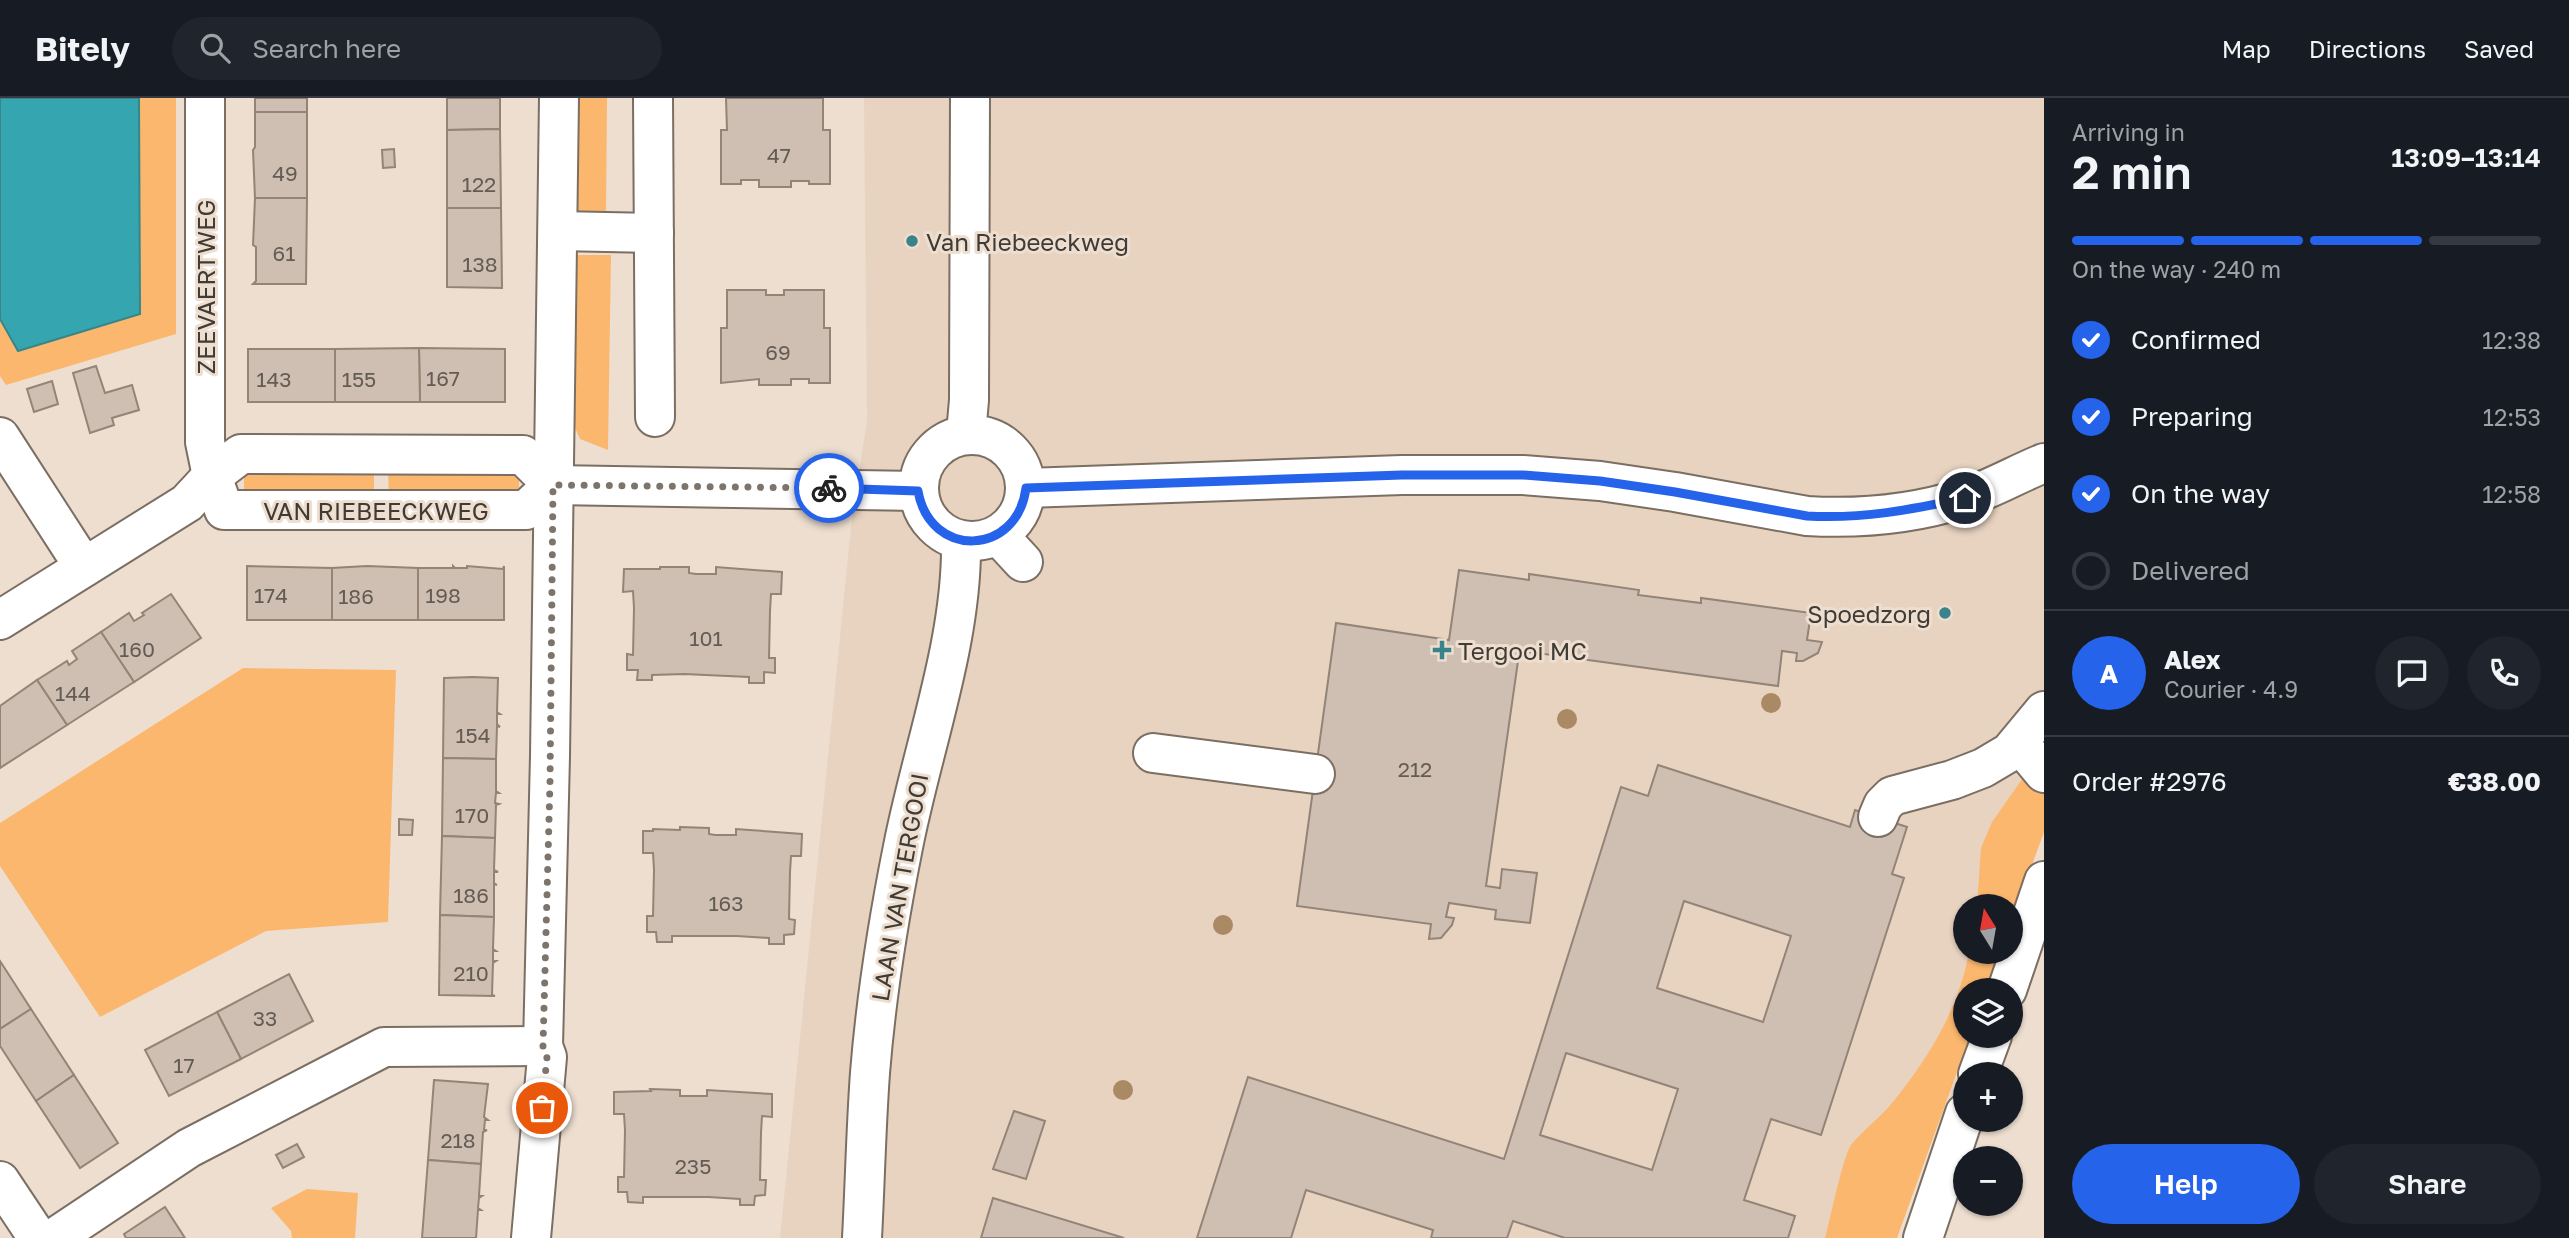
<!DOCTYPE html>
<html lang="en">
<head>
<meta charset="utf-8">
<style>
	:root { --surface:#171b24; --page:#20242c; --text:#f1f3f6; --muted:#9ea1a6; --line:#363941; --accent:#2563eb }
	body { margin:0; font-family:"Golos Text",sans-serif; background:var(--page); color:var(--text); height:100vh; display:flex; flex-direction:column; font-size:26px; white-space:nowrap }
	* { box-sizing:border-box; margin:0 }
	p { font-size:23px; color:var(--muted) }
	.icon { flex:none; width:38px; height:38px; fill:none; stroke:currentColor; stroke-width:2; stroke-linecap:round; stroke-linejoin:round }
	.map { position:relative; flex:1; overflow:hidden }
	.panel { display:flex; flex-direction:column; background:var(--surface); width:525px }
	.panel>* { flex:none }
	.needle { width:46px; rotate:349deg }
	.tools { position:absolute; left:1953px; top:796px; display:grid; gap:14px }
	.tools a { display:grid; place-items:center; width:70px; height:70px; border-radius:50%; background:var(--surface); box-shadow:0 2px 5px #0004; font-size:35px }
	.pin { position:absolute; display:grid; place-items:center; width:60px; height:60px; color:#fff; margin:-30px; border:4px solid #fff; border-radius:50%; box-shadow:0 2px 7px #0007 }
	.courier { position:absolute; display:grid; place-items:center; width:70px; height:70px; margin:-35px; border:5px solid #2563eb; border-radius:50%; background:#fff; color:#222; box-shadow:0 2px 9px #0007 }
	.summary em { font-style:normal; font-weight:600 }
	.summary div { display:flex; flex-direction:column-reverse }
	.summary { display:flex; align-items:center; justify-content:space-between; height:119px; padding:0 28px }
	h1 { font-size:46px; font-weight:600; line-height:52px }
	.bar { display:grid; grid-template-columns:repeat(4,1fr); gap:10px 7px; align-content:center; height:84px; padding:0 28px }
	.bar i { height:9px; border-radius:5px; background:var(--line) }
	.bar .active { background:var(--accent) }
	.bar p { grid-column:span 4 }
	.line { display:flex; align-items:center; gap:18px; padding:0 28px; border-top:2px solid var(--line) }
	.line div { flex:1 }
	.round { display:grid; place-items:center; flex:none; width:74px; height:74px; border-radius:37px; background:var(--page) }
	ol { padding:0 28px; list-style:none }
	li { display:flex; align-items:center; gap:21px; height:77px }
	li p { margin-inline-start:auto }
	li .icon { padding:7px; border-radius:50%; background:var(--accent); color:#fff; stroke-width:4 }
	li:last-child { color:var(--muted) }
	li i { width:38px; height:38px; border:4px solid var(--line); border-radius:50% }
	.action { display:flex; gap:14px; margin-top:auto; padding:14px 28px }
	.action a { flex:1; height:80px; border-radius:42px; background:var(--accent); color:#fff; font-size:28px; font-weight:600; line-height:80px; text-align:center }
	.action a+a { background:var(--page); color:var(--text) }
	header { display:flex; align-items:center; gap:42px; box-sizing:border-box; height:98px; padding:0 35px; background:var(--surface); border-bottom:2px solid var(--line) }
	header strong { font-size:33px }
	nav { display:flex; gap:38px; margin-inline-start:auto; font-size:24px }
	.search { width:490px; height:63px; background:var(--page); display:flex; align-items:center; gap:18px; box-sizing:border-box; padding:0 24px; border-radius:38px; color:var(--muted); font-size:26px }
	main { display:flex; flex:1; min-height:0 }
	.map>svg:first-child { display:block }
</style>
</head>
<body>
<header>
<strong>Bitely</strong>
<div class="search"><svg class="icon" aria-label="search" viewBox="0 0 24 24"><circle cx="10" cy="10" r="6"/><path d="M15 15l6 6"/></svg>Search here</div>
<nav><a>Map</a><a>Directions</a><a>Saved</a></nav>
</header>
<main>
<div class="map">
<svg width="2044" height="1140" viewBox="0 0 2044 1140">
	<rect width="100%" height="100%" fill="#edded0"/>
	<!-- built -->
	<polygon fill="#e8d3c0" points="864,0 2044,0 2044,675 2001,808 1965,808 1965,854 1984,854 1856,1140 780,1140 851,429 867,322"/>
	<!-- green -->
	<g fill="#fcb76e">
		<polygon points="139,0 176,0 176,236 6,287 0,278 0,221 19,253 140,216"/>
		<polygon points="570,0 607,0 606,118 569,118"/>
		<polygon points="573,157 611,157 608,352 580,341 572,323"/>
		<polygon points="244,367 374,369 374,397 244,396"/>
		<polygon points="519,371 519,398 389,399 388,372"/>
		<polygon points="243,570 396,572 388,824 266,833 100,919 0,768 0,725"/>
		<polygon points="2044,650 2044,734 2011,825 2011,808 1977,808 1981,750 1992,724"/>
		<path d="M1969 854H2000L1986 892H1965V938H1970L1897 1140H1825C1830 1122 1843 1058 1851 1047 1863 1032 1880 1020 1892 1005 1928 961 1959 911 1969 854Z"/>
		<polygon points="307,1091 358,1095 355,1140 292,1140 291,1133 271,1110"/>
	</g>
	<!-- water -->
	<polygon fill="#35a5af" stroke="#38858a" stroke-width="2" points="0,0 139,0 140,216 18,253 0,221"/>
	<!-- building -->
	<g fill="#cebfb2" stroke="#928477" stroke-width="2" fill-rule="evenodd">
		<rect x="255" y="0" width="52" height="14"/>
		<polygon points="447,0 500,0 500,31 447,32"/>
		<polygon points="726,0 823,0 823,32 830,32 830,86 809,86 809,83 791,83 791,89 759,89 759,82 741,82 741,86 721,86 721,32 727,32"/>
		<polygon points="255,14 307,14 307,100 255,100 253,52 255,49"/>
		<polygon points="500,31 501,110 447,110 447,32"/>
		<polygon points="394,51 395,69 383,70 382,52"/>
		<polygon points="255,100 307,100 306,186 253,186 256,183 256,149 253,147"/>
		<polygon points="447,110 501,110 502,190 447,189"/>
		<polygon points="727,192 766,192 766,197 784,197 784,192 824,192 824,230 830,230 830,285 809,285 809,281 791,281 791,287 759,287 759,281 721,285 721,230 727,230"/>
		<polygon points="419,250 505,251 505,304 420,304"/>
		<polygon points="419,250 420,304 335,304 335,251"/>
		<rect x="248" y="251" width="87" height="53"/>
		<polygon points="96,268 105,295 132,287 139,312 112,320 114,327 90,335 73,275"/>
		<polygon points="52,283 58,306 34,314 27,291"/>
		<polygon points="247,468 332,470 332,522 247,522"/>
		<polygon points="367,468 418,470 418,522 332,522 332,470"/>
		<polygon points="453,468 455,470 467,470 467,468 503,471 504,468 504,522 418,522 418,470 453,470"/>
		<polygon points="660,469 689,469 689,475 696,476 716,476 716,469 782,474 781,496 771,496 770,513 769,560 775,560 775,575 764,574 764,585 749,585 749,579 684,576 652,577 652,582 637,582 638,572 627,572 627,556 633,557 634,510 633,493 623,494 624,471 660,471"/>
		<polygon points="1459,472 1529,482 1529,476 1639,492 1638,497 1701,505 1701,500 1811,515 1807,542 1822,544 1818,555 1803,563 1796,563 1797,555 1782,553 1778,588 1530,554 1518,563 1486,788 1500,790 1502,771 1537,775 1530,825 1495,821 1496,812 1449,805 1446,819 1454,820 1452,827 1441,840 1429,841 1431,826 1297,808 1336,525 1449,542"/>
		<polygon points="171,496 201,540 134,584 101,534 129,515 134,523 144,517 142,515"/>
		<polygon points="101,534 134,584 67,627 37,582 67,563 69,567 77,561 72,553"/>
		<polygon points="473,579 498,580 497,614 500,616 497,616 497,626 500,629 497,628 496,661 443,660 444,580"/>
		<polygon points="37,582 67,627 0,670 0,608"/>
		<polygon points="443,660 496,661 496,693 499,695 496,695 495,705 499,706 496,707 495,740 442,738"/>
		<path d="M1658 667 1850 729 1855 712 1907 729 1892 776 1904 780 1821 1037 1771 1021 1744 1102 1795 1118 1788 1140H1565L1513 1123 1507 1140H1431L1433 1132 1306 1092 1291 1140H1197L1248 979 1504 1061 1621 689 1648 698ZM1684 803 1791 838 1763 924 1657 890ZM1566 955 1678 991 1652 1072 1540 1037Z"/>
		<polygon points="399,721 413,722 412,737 399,737"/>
		<polygon points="680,729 709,730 709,736 715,737 736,737 736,731 802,736 801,758 791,758 790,774 789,821 795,822 794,836 784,837 784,846 769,846 769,840 737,838 672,838 672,844 657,844 656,834 647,834 647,818 653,818 654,772 653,755 643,755 643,733 653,733 653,731 680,732"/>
		<polygon points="442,738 495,740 494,772 498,774 494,774 494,785 497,787 494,786 494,819 440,817"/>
		<polygon points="440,817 494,819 493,851 496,853 493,853 493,863 496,863 493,865 492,897 495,898 439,897"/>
		<polygon points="0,863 31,911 0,931"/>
		<polygon points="289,876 313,923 241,961 217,914"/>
		<polygon points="31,911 74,977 36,1003 0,948 0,931"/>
		<polygon points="217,914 241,961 169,998 145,952"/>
		<polygon points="74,977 118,1045 80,1070 36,1003"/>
		<polygon points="434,982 488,986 484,1019 488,1022 485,1022 484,1032 487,1032 483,1034 481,1066 428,1062"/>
		<polygon points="650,991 680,992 680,998 707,998 707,992 772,996 772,1019 762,1018 761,1035 760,1082 766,1082 765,1097 755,1098 754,1107 740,1107 740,1101 708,1099 643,1099 643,1105 628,1104 627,1094 618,1094 618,1079 624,1079 625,1032 624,1016 614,1016 614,994 651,993"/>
		<polygon points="1014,1013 1045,1023 1026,1081 993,1071"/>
		<polygon points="297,1046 304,1059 283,1070 276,1057"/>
		<polygon points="428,1062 481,1066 479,1098 482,1098 479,1100 478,1110 481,1112 478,1112 476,1140 422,1140"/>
		<polygon points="993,1100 1124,1140 981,1140"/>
		<polygon points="165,1109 185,1140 126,1140 124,1136"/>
	</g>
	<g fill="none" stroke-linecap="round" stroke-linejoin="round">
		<defs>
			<g id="minor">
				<polyline points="205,0 205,344 212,378 224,412 526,412 553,387"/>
				<polyline points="653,0 655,319"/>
				<polyline points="558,133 654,135"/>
				<polyline points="966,336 969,302 970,0"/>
				<circle cx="972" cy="390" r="53"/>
				<polyline points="0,339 84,469"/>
				<path d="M1026 390 1402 377H1523L1600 383 1675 394 1807 418C1859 421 1914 416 1964 400 1991 391 2017 376 2044 365"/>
				<polyline points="998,437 1023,464"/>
				<polyline points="0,522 187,405 212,378 241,356 523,357 553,387 918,393"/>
				<polyline points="2019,645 2044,675"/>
				<polyline points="1153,655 1315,676"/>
				<polyline points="1878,719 1883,707 1892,698 1952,682 1983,670 2010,654 2044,613"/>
				<polyline points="2007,892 2044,783"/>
				<polyline points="1978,976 1992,938"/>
				<polyline points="54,1140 189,1050 384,949 543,948"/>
				<polyline points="531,1140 547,959 543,948 550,658 559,0"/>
				<path d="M862 1140C865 1085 866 1030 870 975 876 900 888 824 903 749 922 651 963 543 961 442"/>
				<polyline points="1923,1140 1965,1015"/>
			</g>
			<polyline id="major" points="0,1083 38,1140"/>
		</defs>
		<!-- minor casing -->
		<use href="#minor" stroke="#7b6e62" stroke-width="42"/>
		<!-- major casing -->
		<use href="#major" stroke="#7b6e62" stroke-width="42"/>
		<!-- minor -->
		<use href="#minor" stroke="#fff" stroke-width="38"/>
		<!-- major -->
		<use href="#major" stroke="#fff" stroke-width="38"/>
	</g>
	<!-- trees -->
	<g fill="#aa8a64">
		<circle cx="1771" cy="605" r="10"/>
		<circle cx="1567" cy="621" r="10"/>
		<circle cx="1223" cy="827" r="10"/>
		<circle cx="1123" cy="992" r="10"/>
	</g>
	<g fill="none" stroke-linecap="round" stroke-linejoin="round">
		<!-- done -->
		<polyline stroke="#7d746b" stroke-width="7" stroke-dasharray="0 12.6" points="542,1010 547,959 543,948 550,684 553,387 829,390"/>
		<!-- route -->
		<path stroke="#2563eb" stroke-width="9" d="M829 390 918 393C930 461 1017 459 1026 390L1402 377H1523L1600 383 1675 394 1807 418C1862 421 1911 412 1965 400"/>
	</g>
	<!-- markers -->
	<g fill="#3b838a" stroke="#edded0" stroke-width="2.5">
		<circle cx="912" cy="143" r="7"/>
		<circle cx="1945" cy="515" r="7"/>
		<path d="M1438.5 541.5h7v7h7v7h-7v7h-7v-7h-7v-7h7z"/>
	</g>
	<g text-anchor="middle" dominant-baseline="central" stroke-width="6" stroke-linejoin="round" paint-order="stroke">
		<!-- number labels -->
		<g font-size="21" fill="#645c54">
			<text x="779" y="57">47</text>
			<text x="285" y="75">49</text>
			<text x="479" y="86">122</text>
			<text x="284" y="155">61</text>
			<text x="480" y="166">138</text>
			<text x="778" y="254">69</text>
			<text x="443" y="280">167</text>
			<text x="274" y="281">143</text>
			<text x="359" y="281">155</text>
			<text x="271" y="497">174</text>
			<text x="443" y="497">198</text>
			<text x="356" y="498">186</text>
			<text x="706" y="540">101</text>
			<text x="137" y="551">160</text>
			<text x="73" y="595">144</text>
			<text x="473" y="637">154</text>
			<text x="1415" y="671">212</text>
			<text x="472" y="717">170</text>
			<text x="471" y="797">186</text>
			<text x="726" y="805">163</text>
			<text x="471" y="875">210</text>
			<text x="265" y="920">33</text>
			<text x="184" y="967">17</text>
			<text x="458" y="1042">218</text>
			<text x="693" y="1068">235</text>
		</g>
		<!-- poi labels -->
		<g font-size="24" fill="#403b35" stroke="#edded0" text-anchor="start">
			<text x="926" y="143">Van Riebeeckweg</text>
			<text x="1931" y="515" text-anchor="end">Spoedzorg</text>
			<text x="1458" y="552">Tergooi MC</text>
		</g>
		<!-- street labels -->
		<g font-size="24" fill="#403b35" stroke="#edded0">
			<text transform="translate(205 189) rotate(-90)">ZEEVAERTWEG</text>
			<text x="376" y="412">VAN RIEBEECKWEG</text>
			<text transform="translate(899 789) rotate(-80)">LAAN VAN TERGOOI</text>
		</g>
	</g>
</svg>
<div class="tools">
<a><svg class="needle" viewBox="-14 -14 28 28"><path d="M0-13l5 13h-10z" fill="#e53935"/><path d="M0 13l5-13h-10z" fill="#9ea1a6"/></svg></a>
<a><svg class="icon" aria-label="layers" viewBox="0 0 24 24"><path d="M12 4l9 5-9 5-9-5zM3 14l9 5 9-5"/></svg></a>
<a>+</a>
<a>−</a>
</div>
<div class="pin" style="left:542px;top:1010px;background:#ea580c"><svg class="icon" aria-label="bag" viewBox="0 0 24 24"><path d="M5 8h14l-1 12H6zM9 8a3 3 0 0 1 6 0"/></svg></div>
<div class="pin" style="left:1965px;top:400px;background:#1f2937"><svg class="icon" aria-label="home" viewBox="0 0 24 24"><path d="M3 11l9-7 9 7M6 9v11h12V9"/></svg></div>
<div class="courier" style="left:829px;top:390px"><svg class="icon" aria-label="bike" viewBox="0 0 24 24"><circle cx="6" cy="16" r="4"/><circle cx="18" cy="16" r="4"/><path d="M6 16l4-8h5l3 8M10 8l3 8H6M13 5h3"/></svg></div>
</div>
<section class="panel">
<div class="summary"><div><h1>2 min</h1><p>Arriving in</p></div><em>13:09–13:14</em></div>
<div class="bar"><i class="active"></i><i class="active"></i><i class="active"></i><i></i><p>On the way · 240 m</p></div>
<ol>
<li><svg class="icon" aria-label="check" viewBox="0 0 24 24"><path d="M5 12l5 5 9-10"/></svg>Confirmed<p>12:38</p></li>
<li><svg class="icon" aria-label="check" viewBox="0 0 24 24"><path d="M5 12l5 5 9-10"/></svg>Preparing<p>12:53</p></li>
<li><svg class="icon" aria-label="check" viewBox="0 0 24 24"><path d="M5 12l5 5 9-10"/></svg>On the way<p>12:58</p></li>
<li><i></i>Delivered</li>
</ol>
<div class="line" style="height:126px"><b class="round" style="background:var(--accent);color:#fff">A</b><div><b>Alex</b><p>Courier · 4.9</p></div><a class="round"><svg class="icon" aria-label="chat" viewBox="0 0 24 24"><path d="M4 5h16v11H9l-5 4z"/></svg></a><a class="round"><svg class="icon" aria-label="phone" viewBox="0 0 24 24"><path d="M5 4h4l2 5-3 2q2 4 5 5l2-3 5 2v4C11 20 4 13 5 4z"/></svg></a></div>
<div class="line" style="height:91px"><div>Order #2976</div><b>€38.00</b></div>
<div class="action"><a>Help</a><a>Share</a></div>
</section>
</main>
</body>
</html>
